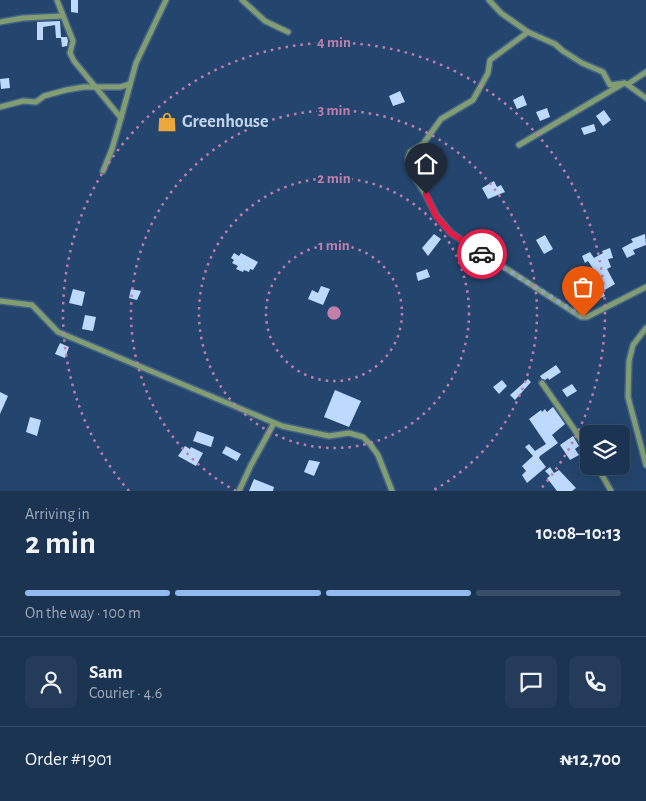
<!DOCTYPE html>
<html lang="en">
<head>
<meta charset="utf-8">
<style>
	:root { --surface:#1b3452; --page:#243c59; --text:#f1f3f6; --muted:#a0aab8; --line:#394f69; --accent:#90b9f0 }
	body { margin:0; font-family:"Alegreya Sans",sans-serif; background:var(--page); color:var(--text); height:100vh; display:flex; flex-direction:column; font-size:19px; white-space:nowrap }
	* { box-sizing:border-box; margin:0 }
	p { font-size:16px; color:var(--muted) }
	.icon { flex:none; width:28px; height:28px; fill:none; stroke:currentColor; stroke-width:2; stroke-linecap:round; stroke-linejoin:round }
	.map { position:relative; height:491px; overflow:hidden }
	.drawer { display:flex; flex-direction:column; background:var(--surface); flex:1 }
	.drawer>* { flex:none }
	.tools { position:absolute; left:580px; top:425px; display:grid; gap:10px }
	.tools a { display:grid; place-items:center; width:50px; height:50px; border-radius:8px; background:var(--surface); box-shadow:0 5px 20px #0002,0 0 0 1px var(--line); font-size:25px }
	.pin { position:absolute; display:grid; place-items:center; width:42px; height:42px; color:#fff; margin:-51px -21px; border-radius:50% 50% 50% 0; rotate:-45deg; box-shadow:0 0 5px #0007 }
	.pin .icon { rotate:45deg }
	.courier { position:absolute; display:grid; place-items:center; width:50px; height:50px; margin:-25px; border:4px solid #e11d48; border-radius:50%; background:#fff; color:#222; box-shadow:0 1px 6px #0007 }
	.head em { font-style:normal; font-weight:700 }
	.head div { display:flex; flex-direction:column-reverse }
	.head { display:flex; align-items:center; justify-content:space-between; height:85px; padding:0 25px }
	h1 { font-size:32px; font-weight:700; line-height:38px }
	.bar { display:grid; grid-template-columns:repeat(4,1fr); gap:8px 5px; align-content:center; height:60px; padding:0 25px }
	.bar i { height:6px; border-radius:4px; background:var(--line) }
	.bar .current { background:var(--accent) }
	.bar p { grid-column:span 4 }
	.line { display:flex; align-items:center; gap:12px; padding:0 25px; border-top:1px solid var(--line) }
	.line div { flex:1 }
	.round { display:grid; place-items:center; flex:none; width:52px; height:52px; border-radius:8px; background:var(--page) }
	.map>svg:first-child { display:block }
</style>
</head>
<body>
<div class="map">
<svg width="646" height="491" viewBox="0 0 646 491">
	<rect width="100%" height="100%" fill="#24456d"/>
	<!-- building -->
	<g fill="#bddafe">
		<polygon points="71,0 78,0 78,13 71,12"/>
		<polygon points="60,21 61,37 67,37 68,41 67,46 62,47 61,38 56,38 55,25 43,27 43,40 37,40 37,22"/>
		<polygon points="9,78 10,88 1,89 0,79"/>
		<polygon points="400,91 405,102 393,106 389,96"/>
		<polygon points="523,95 527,105 517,109 513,100"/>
		<polygon points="547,108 550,117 540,121 536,112"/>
		<polygon points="604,110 611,120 603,126 596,116"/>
		<polygon points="594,124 596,131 584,135 581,128"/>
		<polygon points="494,181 497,187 501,185 505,192 488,199 482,188"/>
		<polygon points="434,234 441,239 428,256 422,248"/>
		<polygon points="645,234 646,245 633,250 635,254 627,258 622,248 633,242 631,239"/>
		<polygon points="545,235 553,249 544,254 536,240"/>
		<polygon points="610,248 613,258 608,259 611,267 607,269 615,284 603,291 605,296 597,300 592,289 603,284 588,261 585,263 582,256 590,252 594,258 603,253 602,251"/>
		<polygon points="234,253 239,256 241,253 258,262 253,270 250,269 249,272 244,270 243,272 236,269 238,266 232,263 234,260 231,258"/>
		<polygon points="427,269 430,277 418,281 416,273"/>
		<polygon points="321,286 330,289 323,305 308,299 312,290 318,293"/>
		<polygon points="73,289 85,292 82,306 69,303"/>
		<polygon points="131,289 141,291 137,300 129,298"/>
		<polygon points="85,315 96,317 93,331 82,329"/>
		<polygon points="60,343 69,347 65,358 55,354"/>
		<polygon points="556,365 561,372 549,380 548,378 545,380 542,379 540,376"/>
		<polygon points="528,379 531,382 515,400 510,395"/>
		<polygon points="502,380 507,386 499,394 493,387"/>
		<polygon points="572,384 577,391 567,397 562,390"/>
		<polygon points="335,390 361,401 349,427 324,417"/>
		<polygon points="0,392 8,396 0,414"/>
		<polygon points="553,407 565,424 552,435 558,443 540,456 539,458 546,467 527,483 522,475 526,471 522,466 533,456 525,447 529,444 535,451 546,444 529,419 541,410 542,412 545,409 547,412"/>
		<polygon points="30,417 41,420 37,436 26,432"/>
		<polygon points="197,431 214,437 211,447 193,441"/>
		<polygon points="573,436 579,446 575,449 579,455 570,460 560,445"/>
		<polygon points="185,446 190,449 191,447 203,453 196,466 178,456"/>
		<polygon points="226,446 241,454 237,461 222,453"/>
		<polygon points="309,460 320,462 314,476 304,472"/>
		<polygon points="550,467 554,473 559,470 576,488 572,491 557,491 547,478 550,476 545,471"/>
		<polygon points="254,479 274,487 273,491 249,491"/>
	</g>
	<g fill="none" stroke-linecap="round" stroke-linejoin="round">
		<defs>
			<g id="minor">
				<polyline points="57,0 73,41 70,53 74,61 121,118"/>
				<polyline points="242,0 265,21 288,32"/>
				<polyline points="489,0 501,13 528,32 555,44 563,51 582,63 603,72 610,85 625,83 646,98"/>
				<polyline points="0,22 23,18 63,16"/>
				<polyline points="528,32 490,60 488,73 473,100 441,119 423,144 410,152 408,157 410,170 427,197 436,215 451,233 581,317 587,317 646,287"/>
				<polyline points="628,84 646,72"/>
				<polyline points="0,107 23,101 36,102 44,96 66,90 84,87 120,87 130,84"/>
				<polyline points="519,145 624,83"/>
				<polyline points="103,171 112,149 121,118 136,63 166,0"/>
				<polyline points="0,301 32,305 58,332 282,426 329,436 349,433 363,437 370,444 378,455 392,491"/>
				<polyline points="646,328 633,345 629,361 628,397 646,465"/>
				<polyline points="542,383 574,429 589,453"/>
				<polyline points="597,466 611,491"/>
				<polyline points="239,491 251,465 274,423"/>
			</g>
		</defs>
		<!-- minor casing -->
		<use href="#minor" stroke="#436286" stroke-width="8"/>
		<!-- minor -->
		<use href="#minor" stroke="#839d73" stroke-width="5"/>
	</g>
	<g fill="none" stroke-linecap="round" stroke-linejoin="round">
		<!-- done -->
		<polyline stroke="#8aa2c0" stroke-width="5" stroke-dasharray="0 9" points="482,254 583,317"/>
		<!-- route -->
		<polyline stroke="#e11d48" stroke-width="6" points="426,194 436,216 451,233 482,254"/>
	</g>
	<!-- distance rings -->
	<g fill="none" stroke="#c17fab" stroke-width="2.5" stroke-dasharray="2.5 5">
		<circle cx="334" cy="313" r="68"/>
		<circle cx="334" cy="313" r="135"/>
		<path d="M236 491A203 203 0 1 1 432 491"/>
		<path d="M129 491A271 271 0 1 1 539 491"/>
	</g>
	<!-- icons -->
	<defs>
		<symbol id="shop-bare" viewBox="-9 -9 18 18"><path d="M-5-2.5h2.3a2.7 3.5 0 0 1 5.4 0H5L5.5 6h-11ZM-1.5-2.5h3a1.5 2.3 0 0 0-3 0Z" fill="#eda83b" stroke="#24456d" stroke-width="2.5" paint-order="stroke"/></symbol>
	</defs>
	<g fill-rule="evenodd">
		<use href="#shop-bare" x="153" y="108" width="28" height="28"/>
	</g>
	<g text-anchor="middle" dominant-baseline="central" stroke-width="5" stroke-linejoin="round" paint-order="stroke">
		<!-- poi labels -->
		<g font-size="18" font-weight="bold" fill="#c1d4ec" stroke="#24456d" text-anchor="start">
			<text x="182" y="122">Greenhouse</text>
		</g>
	</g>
	<circle cx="334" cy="313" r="8" fill="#c17fab" stroke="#24456d" stroke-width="2.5"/>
	<g font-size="15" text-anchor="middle" font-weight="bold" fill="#c17fab" stroke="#24456d" stroke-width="5" stroke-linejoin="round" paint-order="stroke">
		<text x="334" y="47">4 min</text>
		<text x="334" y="115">3 min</text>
		<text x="334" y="183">2 min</text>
		<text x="334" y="250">1 min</text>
	</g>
</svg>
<div class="tools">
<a><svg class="icon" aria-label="layers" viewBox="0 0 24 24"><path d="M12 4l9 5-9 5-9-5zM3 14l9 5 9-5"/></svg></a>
</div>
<div class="pin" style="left:583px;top:317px;background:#ea580c"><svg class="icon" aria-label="bag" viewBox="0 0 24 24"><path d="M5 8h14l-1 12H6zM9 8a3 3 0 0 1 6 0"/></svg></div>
<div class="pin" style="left:426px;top:194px;background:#1f2937"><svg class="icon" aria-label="home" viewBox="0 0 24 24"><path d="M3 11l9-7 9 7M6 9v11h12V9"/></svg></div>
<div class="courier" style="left:482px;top:254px"><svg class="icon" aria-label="car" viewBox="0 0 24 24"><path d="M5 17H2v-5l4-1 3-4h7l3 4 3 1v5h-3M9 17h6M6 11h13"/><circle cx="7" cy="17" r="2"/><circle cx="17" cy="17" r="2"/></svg></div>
</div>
<section class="drawer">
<div class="head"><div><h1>2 min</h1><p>Arriving in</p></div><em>10:08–10:13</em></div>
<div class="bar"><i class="current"></i><i class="current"></i><i class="current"></i><i></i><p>On the way · 100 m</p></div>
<div class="line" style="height:90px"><a class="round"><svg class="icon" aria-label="person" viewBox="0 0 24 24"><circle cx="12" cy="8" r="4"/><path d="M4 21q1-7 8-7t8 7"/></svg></a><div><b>Sam</b><p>Courier · 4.6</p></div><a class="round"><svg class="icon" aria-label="chat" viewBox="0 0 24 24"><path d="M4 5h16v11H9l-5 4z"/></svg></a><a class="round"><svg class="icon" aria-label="phone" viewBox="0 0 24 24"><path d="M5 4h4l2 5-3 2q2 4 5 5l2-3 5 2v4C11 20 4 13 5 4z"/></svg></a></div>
<div class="line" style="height:65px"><div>Order #1901</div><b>₦12,700</b></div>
</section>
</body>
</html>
